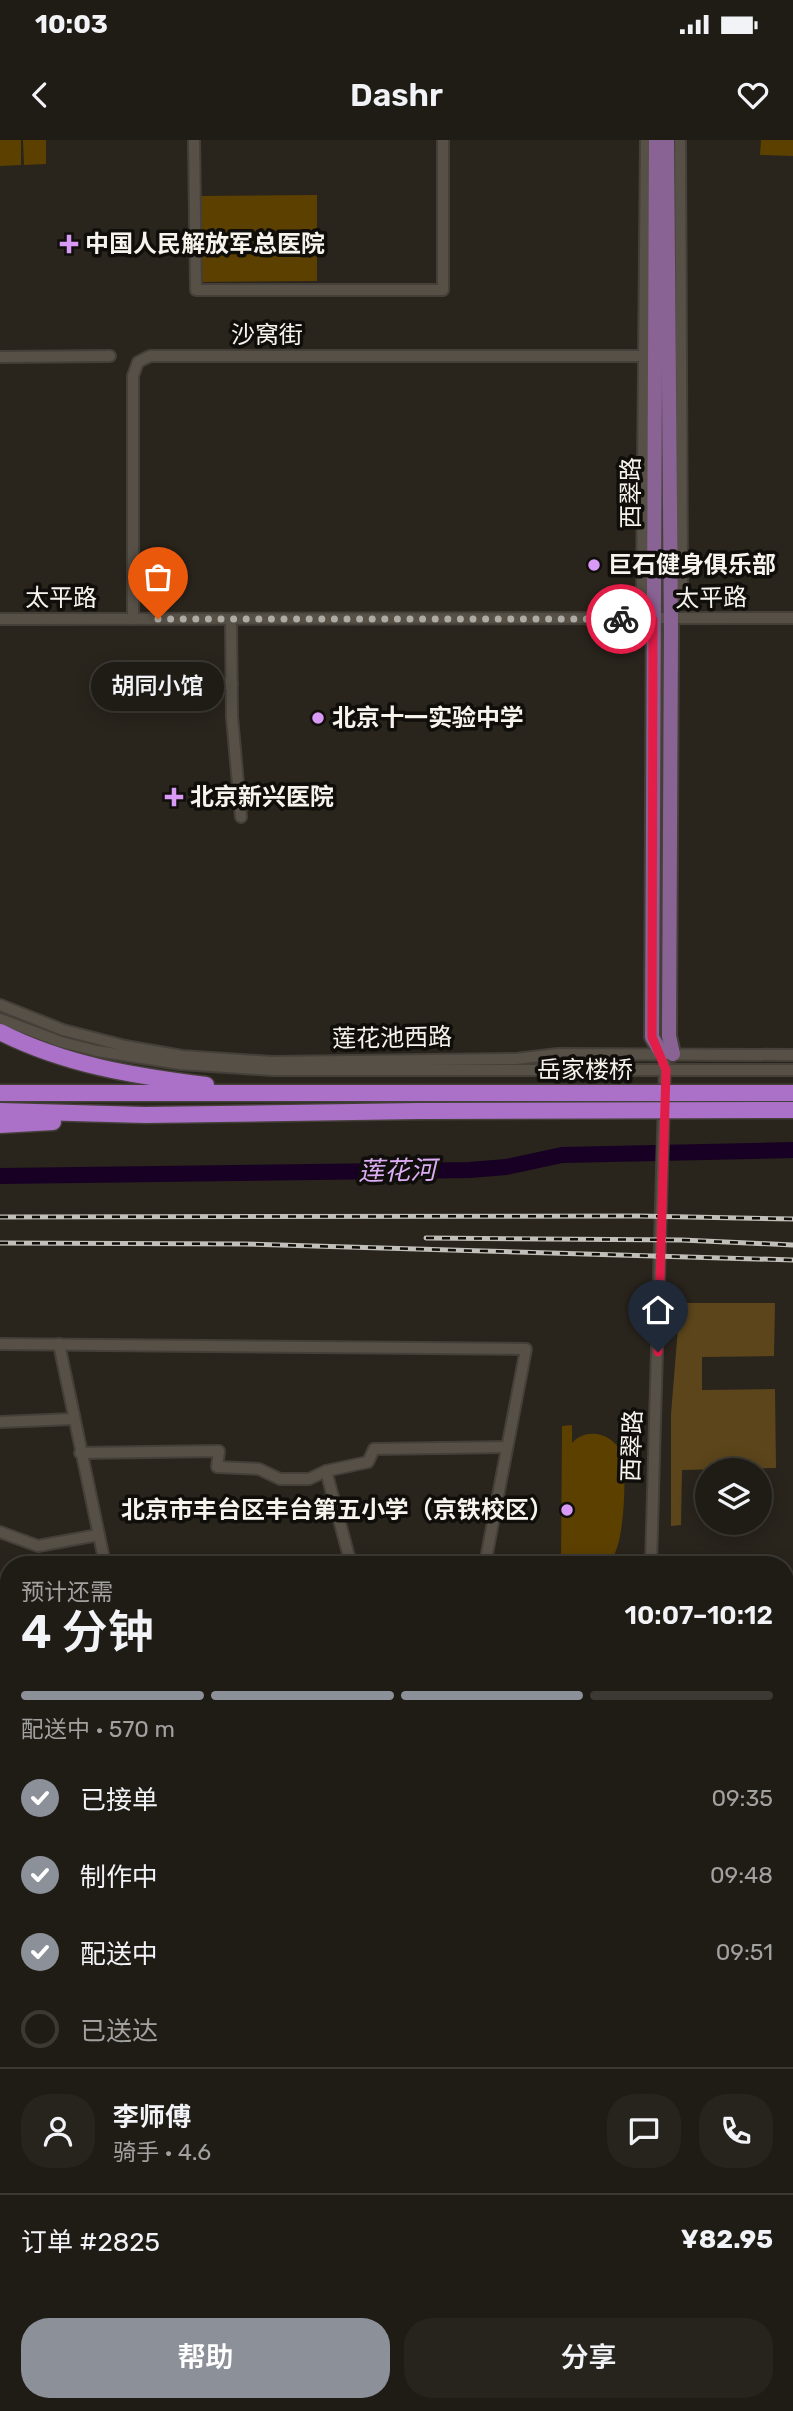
<!DOCTYPE html>
<html lang="zh">
<head>
<meta charset="utf-8">
<style>
	:root { --surface:#1f1b15; --page:#27241e; --text:#f1f3f6; --muted:#a1a1a0; --line:#3c3934; --accent:#8c9099 }
	body { margin:0; font-family:Rubik,"Noto Sans SC",sans-serif; background:var(--page); color:var(--text); height:100vh; display:flex; flex-direction:column; font-size:26px; white-space:nowrap }
	* { box-sizing:border-box; margin:0 }
	p { font-size:23px; color:var(--muted) }
	.icon { flex:none; width:38px; height:38px; fill:none; stroke:currentColor; stroke-width:2; stroke-linecap:round; stroke-linejoin:round }
	.map { position:relative; flex:1; overflow:hidden }
	.drawer { position:absolute; left:0px; top:1416px; width:794px; height:856px; display:flex; flex-direction:column; background:var(--surface); border-radius:28px 28px 0 0; box-shadow:0 4px 18px #0003,0 0 0 2px var(--line) }
	.drawer>* { flex:none }
	.controls { position:absolute; left:695px; top:1318px; display:grid; gap:14px }
	.controls a { display:grid; place-items:center; width:77px; height:77px; border-radius:50%; background:var(--surface); box-shadow:0 4px 18px #0003,0 0 0 2px var(--line); font-size:35px }
	.pin { position:absolute; display:grid; place-items:center; width:60px; height:60px; color:#fff; margin:-72px -30px; border-radius:50% 50% 50% 0; rotate:-45deg; box-shadow:0 0 7px #0007 }
	.pin .icon { rotate:45deg }
	.courier { position:absolute; display:grid; place-items:center; width:70px; height:70px; margin:-35px; border:5px solid #e11d48; border-radius:50%; background:#fff; color:#222; box-shadow:0 2px 9px #0007 }
	.bubble { position:absolute; height:49px; border-radius:24px; background:var(--surface); box-shadow:0 4px 18px #0003,0 0 0 2px var(--line); font-size:23px; font-weight:600; line-height:49px; text-align:center }
	.overview em { font-style:normal; font-weight:600 }
	.overview div { display:flex; flex-direction:column-reverse }
	.overview { display:flex; align-items:center; justify-content:space-between; height:119px; padding:0 21px }
	h1 { font-size:46px; font-weight:600; line-height:52px }
	.bar { display:grid; grid-template-columns:repeat(4,1fr); gap:10px 7px; align-content:center; height:84px; padding:0 21px }
	.bar i { height:9px; border-radius:5px; background:var(--line) }
	.bar .selected { background:var(--accent) }
	.bar p { grid-column:span 4 }
	.line { display:flex; align-items:center; gap:18px; padding:0 21px; border-top:2px solid var(--line) }
	.line div { flex:1 }
	.round { display:grid; place-items:center; flex:none; width:74px; height:74px; border-radius:28px; background:var(--page) }
	ol { padding:0 21px; list-style:none }
	li { display:flex; align-items:center; gap:21px; height:77px }
	li p { margin-inline-start:auto }
	li .icon { padding:7px; border-radius:50%; background:var(--accent); color:#fff; stroke-width:4 }
	li:last-child { color:var(--muted) }
	li i { width:38px; height:38px; border:4px solid var(--line); border-radius:50% }
	.cta { display:flex; gap:14px; margin-top:auto; padding:14px 21px }
	.cta a { flex:1; height:80px; border-radius:28px; background:var(--accent); color:#fff; font-size:28px; font-weight:600; line-height:80px; text-align:center }
	.cta a+a { background:var(--page); color:var(--text) }
	.status { display:flex; justify-content:space-between; align-items:center; height:49px; padding:0 35px; background:var(--surface); direction:ltr }
	.status svg { height:19px; fill:currentColor }
	header { display:flex; justify-content:space-between; align-items:center; height:91px; padding:0 21px; background:var(--surface); font-size:32px; font-weight:600 }
	.map>svg:first-child { display:block }
</style>
</head>
<body>
<div class="status"><b>10:03</b><svg viewBox="0 0 49 12"><path d="M0 12V9h3v3zM5 12V6h3v6zM10 12V3h3v9zM15 12V0h3v12zM26 1h20v11H26zM47 4h2v5h-2z"/></svg></div>
<header><svg class="icon" aria-label="back" viewBox="0 0 24 24"><path d="M15 5l-7 7 7 7"/></svg>Dashr<svg class="icon" aria-label="heart" viewBox="0 0 24 24"><path d="M12 20l-8-8c-3-5 5-10 8-4 3-6 11-1 8 4z"/></svg></header>
<div class="map">
<svg width="793" height="2271" viewBox="0 0 793 2271">
	<rect width="100%" height="100%" fill="#29241c"/>
	<!-- green -->
	<g fill="#5c4000">
		<polygon points="0,0 21,0 21,25 0,26"/>
		<polygon points="23,0 46,0 46,24 24,25"/>
		<polygon points="761,0 793,0 793,16 760,15"/>
		<polygon points="317,55 317,141 200,142 200,56"/>
		<path d="M572 1285V1303C586 1287 612 1293 621 1312 628 1326 624 1408 612 1417 597 1429 578 1421 561 1421L562 1286Z"/>
	</g>
	<!-- forest -->
	<g fill="#5c451b">
		<polygon points="680,1163 775,1163 774,1216 702,1217 702,1250 775,1249 776,1328 682,1330 681,1385 671,1386 671,1274"/>
		<rect x="786" y="1864" width="7" height="82"/>
	</g>
	<g fill="none" stroke-linecap="round" stroke-linejoin="round">
		<!-- river -->
		<polyline stroke="#170023" stroke-width="16" points="0,1036 470,1030 506,1027 562,1015 793,1010"/>
		<defs>
			<g id="minor">
				<polyline points="194,0 196,150 443,150 443,0"/>
				<polyline points="646,0 642,452 652,477"/>
				<polyline points="0,217 110,216"/>
				<polyline points="674,470 682,447 680,0"/>
				<polyline points="0,479 793,478"/>
				<polyline points="133,479 133,236 138,222 150,216 656,216"/>
				<polyline points="231,479 232,577 241,677"/>
				<polyline points="221,544 213,553 180,553 180,539 214,539 221,544 232,544"/>
				<polyline points="0,865 63,890 125,906 182,916 271,922 516,919 558,914 793,915"/>
				<polyline points="0,879 61,902 97,911 181,924 273,930 793,930"/>
				<polyline points="0,1204 526,1209 485,1424"/>
				<polyline points="59,1204 105,1424"/>
				<polyline points="0,1282 73,1279"/>
				<polyline points="80,1313 219,1311 217,1327 259,1329 280,1339 309,1339 326,1331"/>
				<polyline points="0,1392 38,1406 98,1395"/>
				<polyline points="351,1424 326,1331 368,1322 374,1309 507,1307"/>
				<polyline points="651,1424 665,924"/>
				<polyline points="0,1534 9,1536"/>
				<polyline points="786,2178 790,2061"/>
				<polyline points="253,2263 253,2271"/>
				<polyline points="782,2271 783,2263"/>
			</g>
			<g id="major">
				<polyline points="656,0 652,897 662,914"/>
				<polyline points="667,0 671,491 669,896 673,914"/>
				<polyline points="0,2056 9,2058"/>
				<polyline points="786,2061 793,2061"/>
				<polyline points="786,2079 793,2079"/>
				<polyline points="0,2089 9,2088"/>
			</g>
			<g id="highway">
				<path d="M0 892C65 925 135 936 206 945"/>
				<polyline points="0,953 419,953"/>
				<polyline points="0,971 145,975 420,971"/>
				<polyline points="0,985 53,982"/>
			</g>
		</defs>
		<!-- minor casing -->
		<use href="#minor" stroke="#444039" stroke-width="14"/>
		<!-- major casing -->
		<use href="#major" stroke="#444039" stroke-width="18"/>
		<!-- highway casing -->
		<use href="#highway" stroke="#444039" stroke-width="19"/>
		<!-- minor -->
		<use href="#minor" stroke="#565047" stroke-width="10"/>
		<!-- major -->
		<use href="#major" stroke="#896394" stroke-width="14"/>
		<!-- highway -->
		<use href="#highway" stroke="#ab70c8" stroke-width="16"/>
		<defs>
			<g id="rail">
				<polyline points="0,1077 639,1076 793,1079"/>
				<polyline points="426,1098 682,1100 793,1105"/>
				<polyline points="0,1103 244,1104 793,1120"/>
			</g>
		</defs>
		<!-- rail casing -->
		<use href="#rail" stroke="#c2bfb8" stroke-width="5"/>
		<!-- rail -->
		<use href="#rail" stroke="#100e0a" stroke-width="2.5" stroke-dasharray="8" stroke-linecap="butt"/>
		<defs>
			<g id="highway-bridge">
				<polyline points="419,953 793,953"/>
				<polyline points="420,971 793,970"/>
			</g>
		</defs>
		<!-- highway-bridge casing -->
		<use href="#highway-bridge" stroke="#444039" stroke-width="19" stroke-linecap="butt"/>
		<!-- highway-bridge -->
		<use href="#highway-bridge" stroke="#ab70c8" stroke-width="16"/>
	</g>
	<g fill="none" stroke-linecap="round" stroke-linejoin="round">
		<!-- done -->
		<polyline stroke="#aeaba4" stroke-width="7" stroke-dasharray="0 12.6" points="158,479 621,479"/>
		<!-- route -->
		<polyline stroke="#e11d48" stroke-width="9" points="621,479 653,480 652,897 666,930 658,1212"/>
	</g>
	<!-- markers -->
	<g fill="#d99af7" stroke="#100e0a" stroke-width="2.5">
		<path d="M65.5 93.5h7v7h7v7h-7v7h-7v-7h-7v-7h7z"/>
		<circle cx="594" cy="425" r="7"/>
		<circle cx="318" cy="578" r="7"/>
		<path d="M170.5 646.5h7v7h7v7h-7v7h-7v-7h-7v-7h7z"/>
		<circle cx="567" cy="1370" r="7"/>
	</g>
	<g text-anchor="middle" dominant-baseline="central" stroke-width="7" stroke-linejoin="round" paint-order="stroke">
		<!-- poi labels -->
		<g font-size="24" font-weight="bold" fill="#f6f3ed" stroke="#100e0a" text-anchor="start">
			<text x="85" y="104">中国人民解放军总医院</text>
			<text x="608" y="425">巨石健身俱乐部</text>
			<text x="332" y="578">北京十一实验中学</text>
			<text x="190" y="657">北京新兴医院</text>
			<text x="553" y="1370" text-anchor="end">北京市丰台区丰台第五小学（京铁校区）</text>
		</g>
		<!-- street labels -->
		<g font-size="24" fill="#f6f3ed" stroke="#100e0a">
			<text x="267" y="195">沙窝街</text>
			<text transform="translate(631 353) rotate(-90)">西翠路</text>
			<text x="61" y="458">太平路</text>
			<text transform="translate(711 458) rotate(-1)">太平路</text>
			<text transform="translate(392 898) rotate(-1)">莲花池西路</text>
			<text x="585" y="930">岳家楼桥</text>
			<text transform="translate(632 1306) rotate(-88)">西翠路</text>
		</g>
		<!-- water labels -->
		<g font-size="26" font-style="italic" fill="#ddadf5" stroke="#100e0a">
			<text transform="translate(397 1031) rotate(-1)">莲花河</text>
		</g>
	</g>
</svg>
<div class="controls">
<a><svg class="icon" aria-label="layers" viewBox="0 0 24 24"><path d="M12 4l9 5-9 5-9-5zM3 14l9 5 9-5"/></svg></a>
</div>
<div class="pin" style="left:158px;top:479px;background:#ea580c"><svg class="icon" aria-label="bag" viewBox="0 0 24 24"><path d="M5 8h14l-1 12H6zM9 8a3 3 0 0 1 6 0"/></svg></div>
<div class="pin" style="left:658px;top:1212px;background:#1f2937"><svg class="icon" aria-label="home" viewBox="0 0 24 24"><path d="M3 11l9-7 9 7M6 9v11h12V9"/></svg></div>
<div class="courier" style="left:621px;top:479px"><svg class="icon" aria-label="bike" viewBox="0 0 24 24"><circle cx="6" cy="16" r="4"/><circle cx="18" cy="16" r="4"/><path d="M6 16l4-8h5l3 8M10 8l3 8H6M13 5h3"/></svg></div>
<div class="bubble" style="left:91px;top:522px;width:133px">胡同小馆</div>
<section class="drawer">
<div class="overview"><div><h1>4 分钟</h1><p>预计还需</p></div><em>10:07–10:12</em></div>
<div class="bar"><i class="selected"></i><i class="selected"></i><i class="selected"></i><i></i><p>配送中 · 570 m</p></div>
<ol>
<li><svg class="icon" aria-label="check" viewBox="0 0 24 24"><path d="M5 12l5 5 9-10"/></svg>已接单<p>09:35</p></li>
<li><svg class="icon" aria-label="check" viewBox="0 0 24 24"><path d="M5 12l5 5 9-10"/></svg>制作中<p>09:48</p></li>
<li><svg class="icon" aria-label="check" viewBox="0 0 24 24"><path d="M5 12l5 5 9-10"/></svg>配送中<p>09:51</p></li>
<li><i></i>已送达</li>
</ol>
<div class="line" style="height:126px"><a class="round"><svg class="icon" aria-label="person" viewBox="0 0 24 24"><circle cx="12" cy="8" r="4"/><path d="M4 21q1-7 8-7t8 7"/></svg></a><div><b>李师傅</b><p>骑手 · 4.6</p></div><a class="round"><svg class="icon" aria-label="chat" viewBox="0 0 24 24"><path d="M4 5h16v11H9l-5 4z"/></svg></a><a class="round"><svg class="icon" aria-label="phone" viewBox="0 0 24 24"><path d="M5 4h4l2 5-3 2q2 4 5 5l2-3 5 2v4C11 20 4 13 5 4z"/></svg></a></div>
<div class="line" style="height:91px"><div>订单 #2825</div><b>¥82.95</b></div>
<div class="cta"><a>帮助</a><a>分享</a></div>
</section>
</div>
</body>
</html>
